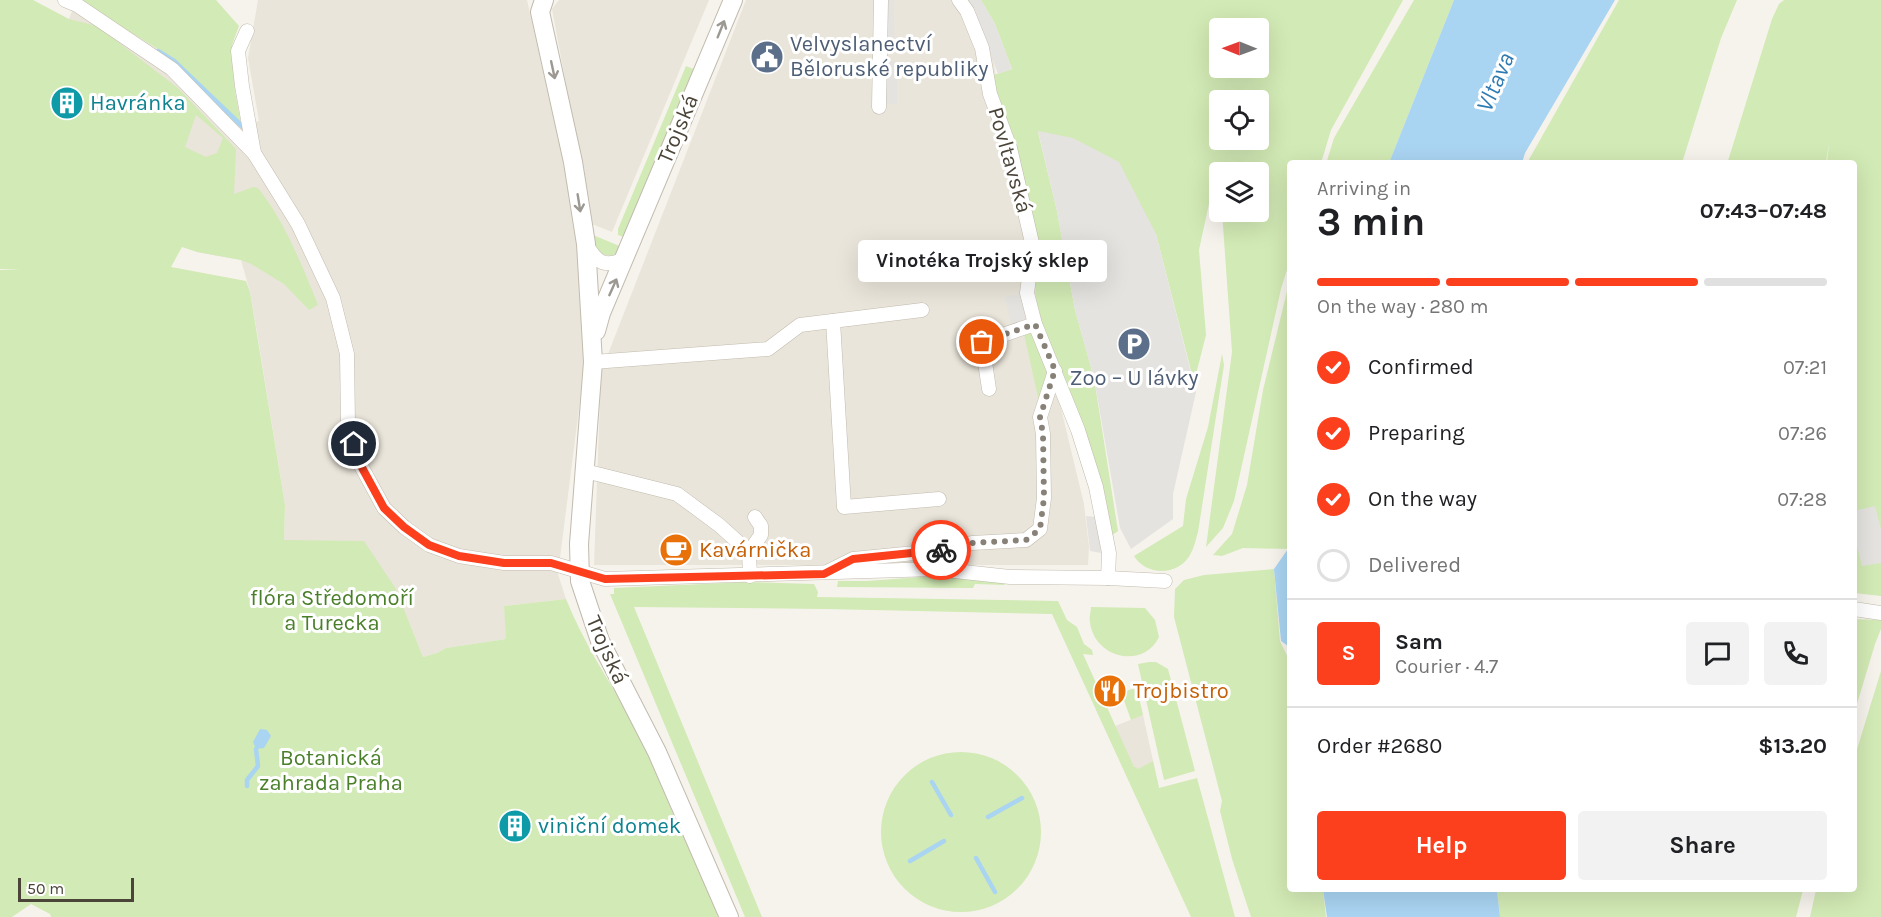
<!DOCTYPE html>
<html lang="en">
<head>
<meta charset="utf-8">
<style>
	:root { --surface:#fff; --page:#f2f2f2; --text:#202124; --muted:#757577; --line:#e0e0e0; --accent:#fc3f1d }
	body { margin:0; font-family:Karla,sans-serif; background:var(--page); color:var(--text); height:100vh; display:flex; flex-direction:column; font-size:22px; white-space:nowrap }
	* { box-sizing:border-box; margin:0 }
	p { font-size:20px; color:var(--muted) }
	.icon { flex:none; width:33px; height:33px; fill:none; stroke:currentColor; stroke-width:2; stroke-linecap:round; stroke-linejoin:round }
	.map { position:relative; flex:1; overflow:hidden }
	.sheet { position:absolute; left:1287px; top:160px; width:570px; height:732px; display:flex; flex-direction:column; background:var(--surface); border-radius:6px; box-shadow:0 6px 24px #0002 }
	.sheet>* { flex:none }
	.needle { width:39px; rotate:271deg }
	.tools { position:absolute; left:1209px; top:18px; display:grid; gap:12px }
	.tools a { display:grid; place-items:center; width:60px; height:60px; border-radius:6px; background:var(--surface); box-shadow:0 6px 24px #0002; font-size:30px }
	.scale { position:absolute; left:18px; bottom:15px; width:116px; box-sizing:border-box; padding-left:6px; border:3px solid #4b4439; border-top:0; font-size:16px; line-height:21px; white-space:nowrap; color:#4b4439; -webkit-text-stroke:4px #fff; paint-order:stroke }
	.pin { position:absolute; display:grid; place-items:center; width:51px; height:51px; color:#fff; margin:-26px; border:3px solid #fff; border-radius:50%; box-shadow:0 2px 6px #0007 }
	.courier { position:absolute; display:grid; place-items:center; width:60px; height:60px; margin:-30px; border:4px solid #fc3f1d; border-radius:50%; background:#fff; color:#222; box-shadow:0 2px 8px #0007 }
	.bubble { position:absolute; height:42px; border-radius:6px; background:var(--surface); box-shadow:0 6px 24px #0002; font-size:20px; font-weight:700; line-height:42px; text-align:center }
	.summary em { font-style:normal; font-weight:700 }
	.summary div { display:flex; flex-direction:column-reverse }
	.summary { display:flex; align-items:center; justify-content:space-between; height:102px; padding:0 30px }
	h1 { font-size:39px; font-weight:700; line-height:45px }
	.bar { display:grid; grid-template-columns:repeat(4,1fr); gap:9px 6px; align-content:center; height:72px; padding:0 30px }
	.bar i { height:8px; border-radius:4px; background:var(--line) }
	.bar .selected { background:var(--accent) }
	.bar p { grid-column:span 4 }
	.line { display:flex; align-items:center; gap:15px; padding:0 30px; border-top:2px solid var(--line) }
	.line div { flex:1 }
	.round { display:grid; place-items:center; flex:none; width:63px; height:63px; border-radius:6px; background:var(--page) }
	ol { padding:0 30px; list-style:none }
	li { display:flex; align-items:center; gap:18px; height:66px }
	li p { margin-inline-start:auto }
	li .icon { padding:6px; border-radius:50%; background:var(--accent); color:#fff; stroke-width:4 }
	li:last-child { color:var(--muted) }
	li i { width:33px; height:33px; border:3px solid var(--line); border-radius:50% }
	.cta { display:flex; gap:12px; margin-top:auto; padding:12px 30px }
	.cta a { flex:1; height:69px; border-radius:6px; background:var(--accent); color:#fff; font-size:24px; font-weight:700; line-height:69px; text-align:center }
	.cta a+a { background:var(--page); color:var(--text) }
	.map>svg:first-child { display:block }
</style>
</head>
<body>
<div class="map">
<svg width="1881" height="917" viewBox="0 0 1881 917">
	<rect width="100%" height="100%" fill="#f6f3ec"/>
	<!-- residential -->
	<g fill="#eae5da">
		<polygon points="76,0 174,59 241,124 259,121 248,58 258,0 527,0 579,233 584,369 558,574 566,599 504,606 507,639 446,648 437,653 423,657 396,589 284,540 285,505 257,332 250,292 241,260 197,252 0,44 69,19"/>
		<polygon points="559,0 709,0 612,232 592,224 552,9"/>
		<polygon points="746,0 983,0 1026,253 1023,287 1058,396 1084,504 1089,547 1088,565 594,565 601,372"/>
		<polygon points="1143,715 1159,788 1145,793 1115,726"/>
	</g>
	<!-- green -->
	<g fill="#d2eab5" fill-rule="evenodd">
		<path d="M0 0H33L69 19 97 26 178 88 236 149 234 194 253 187 258 188C285 222 302 265 318 305L309 310 284 284 251 264 241 260 197 252 182 247 171 267 246 281 250 292 285 505 284 540 364 541 396 589 423 657 437 653 446 648 506 639 504 606 566 599C582 639 605 675 627 712 646 747 661 784 676 821L682 825 707 885 718 917H51L50 914 31 904 12 917H0V270L21 269H0ZM196 115 223 138 217 153 206 157 185 147Z"/>
		<polygon points="78,0 216,0 239,26 232,45 235,91 241,124 174,59"/>
		<path d="M981 0H1403L1331 130 1321 163 1290 164V260L1281 289 1234 501 1223 528 1206 547 1232 352 1222 212H1258V172H1220L1219 191 1215 176 1199 250 1206 335 1194 382 1156 234 1038 132 1057 211 1075 310 1094 378 1118 531 1110 537 1089 451 1066 381 1040 318 1035 293 1037 258 990 76 1012 69 995 24ZM1220 28H1258V68H1220ZM1220 100H1258V140H1220Z"/>
		<polygon points="1414,0 1454,0 1389,163 1326,164 1334,138"/>
		<polygon points="1619,0 1737,0 1721,38 1682,163 1527,163"/>
		<polygon points="1784,0 1881,0 1881,596 1854,593 1854,164 1827,163 1829,142 1826,163 1727,164 1772,19 1779,4"/>
		<polygon points="686,66 696,70 627,238 618,235 618,229"/>
		<path d="M593 235 622 247C615 259 604 257 595 249Z"/>
		<polygon points="1290,279 1290,546 1288,549 1243,548 1222,556 1213,555 1232,534 1247,485 1263,390"/>
		<polygon points="1035,330 1050,373 1040,406 1024,334"/>
		<path d="M1222 354 1224 365 1198 532C1196 539 1194 548 1190 555 1178 576 1146 576 1134 556L1183 526 1186 499 1208 427Z"/>
		<polygon points="1274,569 1280,641 1290,662 1290,890 1323,890 1326,917 1251,917 1232,859 1220,811 1222,801 1174,617 1175,589 1184,580 1204,575"/>
		<polygon points="948,575 1004,583 1005,585 975,584 973,588 837,587 838,581 867,581"/>
		<polygon points="747,582 814,584 818,592 817,597 1058,601 1067,620 1077,627 1084,644 1092,650 1093,655 1083,654 1134,767 1136,767 1138,769 1153,761 1159,788 1197,778 1235,917 1191,917 1052,614 826,609 634,607 762,917 745,917 610,594 614,594 614,588"/>
		<path d="M1091 607 1145 608 1155 620 1159 637C1143 670 1094 658 1090 622 1089 617 1091 611 1091 607Z"/>
		<polygon points="1854,619 1881,620 1881,629 1875,644 1854,714"/>
		<polygon points="1149,662 1156,662 1168,669 1195,771 1164,780 1138,664"/>
		<polygon points="1881,671 1881,917 1810,917 1816,890 1854,890 1854,759"/>
		<polygon points="1137,688 1143,715 1131,720 1121,692"/>
		<circle cx="961" cy="832" r="80"/>
		<polygon points="1497,890 1803,890 1796,917 1500,917"/>
	</g>
	<!-- parking -->
	<g fill="#e5e3e0">
		<polygon points="887,0 894,0 894,47 886,47"/>
		<polygon points="964,0 981,0 995,24 1012,69 998,74 981,30"/>
		<rect x="886" y="61" width="11" height="43"/>
		<polygon points="1038,131 1073,138 1119,162 1156,234 1196,392 1173,494 1173,519 1131,549 1120,528 1094,378 1075,310 1057,211"/>
		<polygon points="1027,293 1035,324 1012,331 1005,297"/>
		<polygon points="1875,506 1881,529 1881,563 1862,566 1854,533 1854,511"/>
		<polygon points="1086,516 1097,517 1101,553 1090,551"/>
	</g>
	<!-- water -->
	<g fill="#a9d4f2">
		<polygon points="1454,0 1615,0 1525,153 1522,163 1389,163"/>
		<polygon points="1290,546 1290,653 1288,646 1281,641 1274,569"/>
		<polygon points="260,729 267,730 271,736 264,748 256,749 253,742"/>
		<polygon points="1323,890 1497,890 1500,917 1327,917"/>
	</g>
	<g fill="none" stroke-linecap="round" stroke-linejoin="round">
		<!-- stream -->
		<g stroke="#a9d4f2" stroke-width="4.5">
			<polyline points="158,51 174,61 243,127"/>
			<polyline points="932,782 951,815"/>
			<polyline points="247,786 247,780 258,766 256,749"/>
			<polyline points="988,817 1022,798"/>
			<polyline points="976,858 995,892"/>
			<polyline points="910,861 944,841"/>
		</g>
		<defs>
			<g id="minor">
				<polyline points="65,0 77,5 172,69 254,153 298,224 333,298 347,354 348,424 360,464 384,508 404,527 429,545 459,556 504,563 551,563 605,579 936,569 1010,577 1108,578 1165,581"/>
				<polyline points="959,0 967,11 982,48 990,94 1010,148 1033,247 1027,293 1035,324 1078,430 1096,487 1109,553 1108,578"/>
				<polyline points="247,31 238,51 242,86 254,153"/>
				<polyline points="879,107 881,0"/>
				<path d="M586 244C597 263 604 268 625 259"/>
				<polyline points="833,321 844,507 939,499"/>
				<polyline points="593,362 768,349 800,325 922,310"/>
				<polyline points="989,389 982,342 1035,324"/>
				<polyline points="585,471 677,494 719,525 749,552 750,576"/>
				<polyline points="749,552 761,535 761,526 755,517"/>
				<polyline points="829,571 853,559 936,551 972,543 1026,540 1040,529 1044,498 1043,434 1040,417 1055,371"/>
				<polyline points="1854,609 1881,613"/>
			</g>
			<g id="tertiary">
				<polyline points="544,0 540,12 573,162 586,244 593,362 579,544 580,581 600,641 657,752 729,917"/>
				<polyline points="596,331 601,313 733,0"/>
			</g>
		</defs>
		<!-- minor casing -->
		<use href="#minor" stroke="#c2bbae" stroke-width="15"/>
		<!-- tertiary casing -->
		<use href="#tertiary" stroke="#c2bbae" stroke-width="20"/>
		<!-- minor -->
		<use href="#minor" stroke="#fff" stroke-width="14"/>
		<!-- tertiary -->
		<use href="#tertiary" stroke="#fff" stroke-width="18"/>
	</g>
	<!-- one-way arrows -->
	<defs><path id="oneway-shaft" d="M-6 0H5M1.5-3L5.5 0L1.5 3" fill="none" stroke-width="1.6" stroke-linecap="round" stroke-linejoin="round" transform="scale(1.5)"/></defs>
	<g stroke="#9c9892">
		<use href="#oneway-shaft" transform="translate(721 29) rotate(-68)"/>
		<use href="#oneway-shaft" transform="translate(553 70) rotate(78)"/>
		<use href="#oneway-shaft" transform="translate(579 203) rotate(81)"/>
		<use href="#oneway-shaft" transform="translate(613 287) rotate(-66)"/>
	</g>
	<g fill="none" stroke-linecap="round" stroke-linejoin="round">
		<!-- done -->
		<polyline stroke="#878178" stroke-width="6" stroke-dasharray="0 10.8" points="941,550 972,543 1026,540 1040,529 1044,498 1043,434 1040,417 1055,370 1035,324 982,342"/>
		<!-- route -->
		<polyline stroke="#fc3f1d" stroke-width="8" points="354,444 360,464 384,508 404,527 429,545 459,556 504,563 551,563 605,579 824,574 853,559 941,550"/>
	</g>
	<!-- icons -->
	<defs>
		<symbol id="civic-disc" viewBox="-11 -11 22 22"><circle r="9.5" fill="#5c6f8a" stroke="#fff"/><path d="M-.6-6.5H3V-4.5H.6V-3L4-1V1h2V6H-6V1h2V-1L-.6-3ZM-1.2 2.5V6h2.4V2.5Z" fill="#fff"/></symbol>
		<symbol id="building-disc" viewBox="-11 -11 22 22"><circle r="9.5" fill="#0f9aa8" stroke="#fff"/><path d="M-4-6H4V6H1V3H-1V6H-4ZM-2.5-4.3h1.7v1.8h-1.7ZM.8-4.3h1.7v1.8H.8ZM-2.5-1h1.7V.8h-1.7ZM.8-1h1.7V.8H.8Z" fill="#fff"/></symbol>
		<symbol id="parking-disc" viewBox="-11 -11 22 22"><circle r="9.5" fill="#5c6f8a" stroke="#fff"/><path d="M-3.5-5.5H1a3.5 3.5 0 0 1 0 7H-1V5.5H-3.5ZM-1-3.4V-.6H.8a1.4 1.4 0 0 0 0-2.8Z" fill="#fff"/></symbol>
		<symbol id="cafe-disc" viewBox="-11 -11 22 22"><circle r="9.5" fill="#e8710a" stroke="#fff"/><path d="M-5.5-4.5H6V0H3Q3 3.5 0 3.5H-2.5Q-5.5 3.5-5.5 0ZM3-3.2v2h1.7v-2ZM-6 4.5H4V6H-6Z" fill="#fff"/></symbol>
		<symbol id="restaurant-disc" viewBox="-11 -11 22 22"><circle r="9.5" fill="#e8710a" stroke="#fff"/><path d="M-5-6h1v4h1v-4h1v4h1v-4h1v5L-1.5 .5V6h-2V.5L-5-1ZM5-6V6H3V1.5H1.5Q1.5-4 5-6Z" fill="#fff"/></symbol>
	</defs>
	<g fill-rule="evenodd">
		<use href="#civic-disc" x="748" y="38" width="38" height="38"/>
		<use href="#building-disc" x="48" y="84" width="38" height="38"/>
		<use href="#parking-disc" x="1115" y="325" width="38" height="38"/>
		<use href="#cafe-disc" x="657" y="531" width="38" height="38"/>
		<use href="#restaurant-disc" x="1091" y="672" width="38" height="38"/>
		<use href="#building-disc" x="496" y="807" width="38" height="38"/>
	</g>
	<g text-anchor="middle" dominant-baseline="central" stroke-width="6" stroke-linejoin="round" paint-order="stroke">
		<!-- service labels -->
		<g font-size="22" fill="#4e5e75" stroke="#fff" text-anchor="start">
			<text x="790" y="44">Velvyslanectví<tspan x="790" dy="25">Běloruské republiky</tspan></text>
			<text x="1134" y="378" text-anchor="middle">Zoo – U lávky</text>
		</g>
		<!-- culture labels -->
		<g font-size="22" fill="#0d838f" stroke="#fff" text-anchor="start">
			<text x="90" y="103">Havránka</text>
			<text x="538" y="826">viniční domek</text>
		</g>
		<!-- street labels -->
		<g font-size="22" fill="#4b4439" stroke="#fff">
			<text transform="translate(678 129) rotate(-67)">Trojská</text>
			<text transform="translate(1010 160) rotate(74)">Povltavská</text>
			<text transform="translate(607 650) rotate(66)">Trojská</text>
		</g>
		<!-- food labels -->
		<g font-size="22" fill="#c56008" stroke="#fff" text-anchor="start">
			<text x="699" y="550">Kavárnička</text>
			<text x="1133" y="691">Trojbistro</text>
		</g>
		<!-- park labels -->
		<g font-size="22" fill="#4a7f2a" stroke="#fff">
			<text x="332" y="598">flóra Středomoří<tspan x="332" dy="25">a Turecka</tspan></text>
			<text x="331" y="758">Botanická<tspan x="331" dy="25">zahrada Praha</tspan></text>
		</g>
		<!-- water labels -->
		<g font-size="24" font-style="italic" fill="#2e7ab2" stroke="#fff">
			<text transform="translate(1495 82) rotate(-67)">Vltava</text>
		</g>
	</g>
</svg>
<div class="tools">
<a><svg class="needle" viewBox="-14 -14 28 28"><path d="M0-13l5 13h-10z" fill="#e53935"/><path d="M0 13l5-13h-10z" fill="#757577"/></svg></a>
<a><svg class="icon" aria-label="locate" viewBox="0 0 24 24"><circle cx="12" cy="12" r="6"/><path d="M12 2v4M12 18v4M2 12h4M18 12h4"/></svg></a>
<a><svg class="icon" aria-label="layers" viewBox="0 0 24 24"><path d="M12 4l9 5-9 5-9-5zM3 14l9 5 9-5"/></svg></a>
</div>
<div class="scale">50 m</div>
<div class="pin" style="left:982px;top:342px;background:#ea580c"><svg class="icon" aria-label="bag" viewBox="0 0 24 24"><path d="M5 8h14l-1 12H6zM9 8a3 3 0 0 1 6 0"/></svg></div>
<div class="pin" style="left:354px;top:444px;background:#1f2937"><svg class="icon" aria-label="home" viewBox="0 0 24 24"><path d="M3 11l9-7 9 7M6 9v11h12V9"/></svg></div>
<div class="courier" style="left:941px;top:550px"><svg class="icon" aria-label="bike" viewBox="0 0 24 24"><circle cx="6" cy="16" r="4"/><circle cx="18" cy="16" r="4"/><path d="M6 16l4-8h5l3 8M10 8l3 8H6M13 5h3"/></svg></div>
<div class="bubble" style="left:858px;top:240px;width:249px">Vinotéka Trojský sklep</div>
<section class="sheet">
<div class="summary"><div><h1>3 min</h1><p>Arriving in</p></div><em>07:43–07:48</em></div>
<div class="bar"><i class="selected"></i><i class="selected"></i><i class="selected"></i><i></i><p>On the way · 280 m</p></div>
<ol>
<li><svg class="icon" aria-label="check" viewBox="0 0 24 24"><path d="M5 12l5 5 9-10"/></svg>Confirmed<p>07:21</p></li>
<li><svg class="icon" aria-label="check" viewBox="0 0 24 24"><path d="M5 12l5 5 9-10"/></svg>Preparing<p>07:26</p></li>
<li><svg class="icon" aria-label="check" viewBox="0 0 24 24"><path d="M5 12l5 5 9-10"/></svg>On the way<p>07:28</p></li>
<li><i></i>Delivered</li>
</ol>
<div class="line" style="height:108px"><b class="round" style="background:var(--accent);color:#fff">S</b><div><b>Sam</b><p>Courier · 4.7</p></div><a class="round"><svg class="icon" aria-label="chat" viewBox="0 0 24 24"><path d="M4 5h16v11H9l-5 4z"/></svg></a><a class="round"><svg class="icon" aria-label="phone" viewBox="0 0 24 24"><path d="M5 4h4l2 5-3 2q2 4 5 5l2-3 5 2v4C11 20 4 13 5 4z"/></svg></a></div>
<div class="line" style="height:78px"><div>Order #2680</div><b>$13.20</b></div>
<div class="cta"><a>Help</a><a>Share</a></div>
</section>
</div>
</body>
</html>
